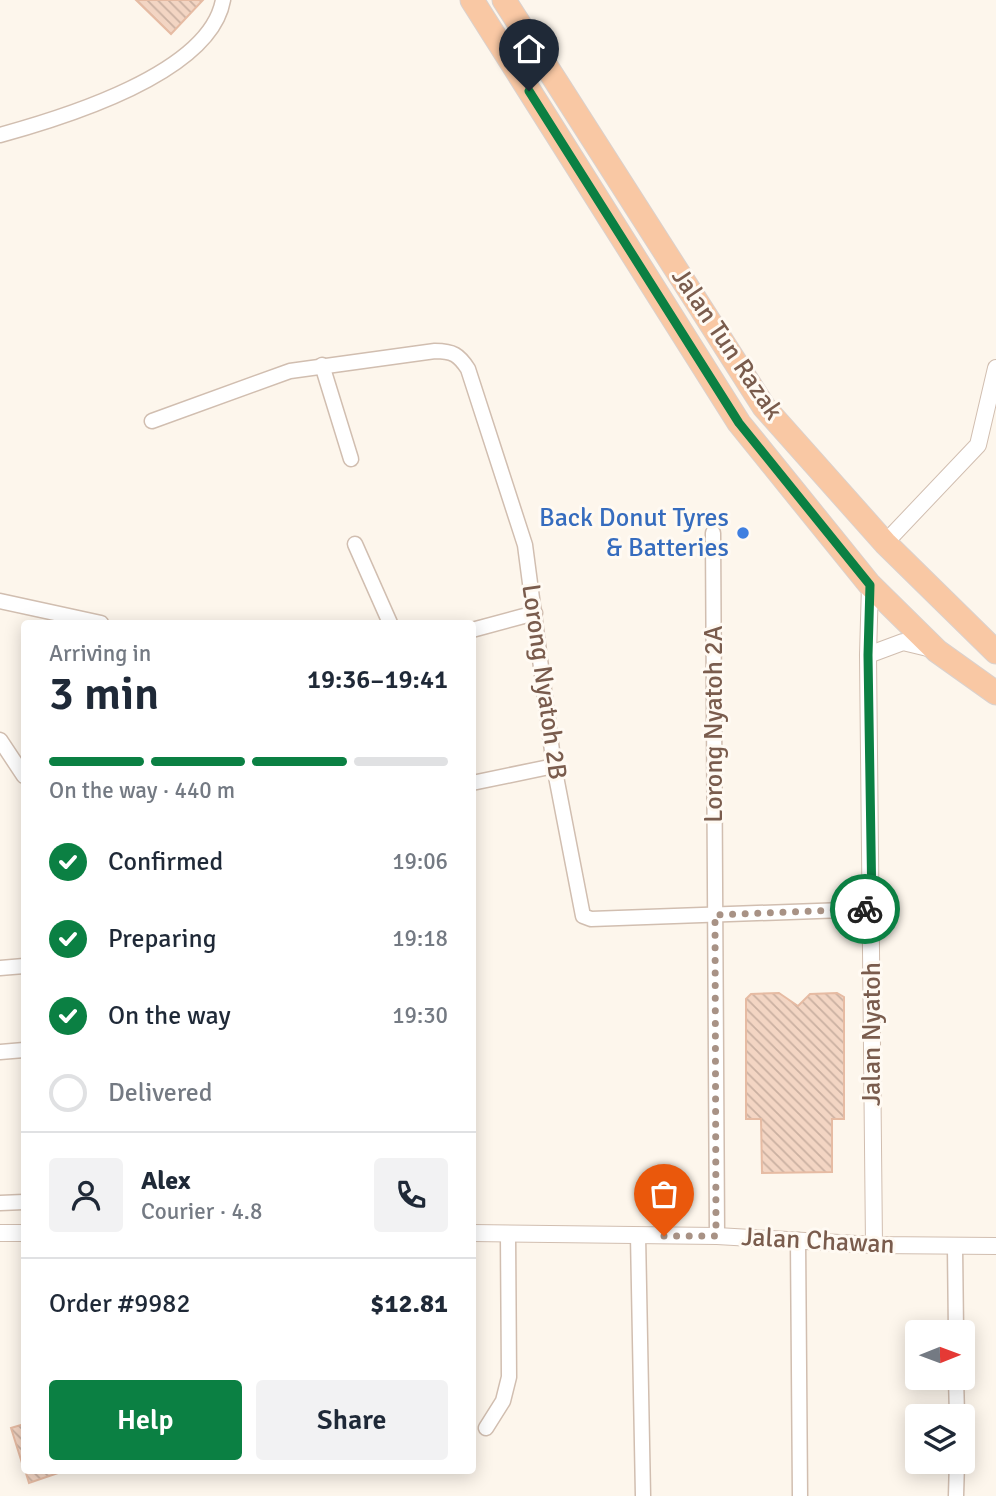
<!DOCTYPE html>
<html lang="en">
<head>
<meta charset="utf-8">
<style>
	:root { --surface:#fff; --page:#f2f2f3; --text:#1f2937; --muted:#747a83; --line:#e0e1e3; --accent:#0b8043 }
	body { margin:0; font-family:Signika,sans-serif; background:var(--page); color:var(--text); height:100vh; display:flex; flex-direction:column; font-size:26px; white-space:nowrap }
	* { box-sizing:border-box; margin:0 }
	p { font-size:23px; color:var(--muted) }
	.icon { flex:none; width:38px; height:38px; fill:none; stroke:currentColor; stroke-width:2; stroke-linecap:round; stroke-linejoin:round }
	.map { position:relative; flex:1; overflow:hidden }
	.side { position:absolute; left:21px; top:620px; width:455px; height:854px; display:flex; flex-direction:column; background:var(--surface); border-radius:7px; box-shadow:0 4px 18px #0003 }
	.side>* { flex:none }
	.needle { width:46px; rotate:89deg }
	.tools { position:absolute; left:905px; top:1320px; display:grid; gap:14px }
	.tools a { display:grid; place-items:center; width:70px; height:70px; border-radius:7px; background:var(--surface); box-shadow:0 4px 18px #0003; font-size:35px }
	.pin { position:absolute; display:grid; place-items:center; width:60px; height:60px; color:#fff; margin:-72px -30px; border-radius:50% 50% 50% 0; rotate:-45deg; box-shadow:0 0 7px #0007 }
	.pin .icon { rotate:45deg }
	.courier { position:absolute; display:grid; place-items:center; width:70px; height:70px; margin:-35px; border:5px solid #0b8043; border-radius:50%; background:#fff; color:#222; box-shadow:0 2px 9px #0007 }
	.headline em { font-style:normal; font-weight:600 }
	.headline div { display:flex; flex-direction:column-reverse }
	.headline { display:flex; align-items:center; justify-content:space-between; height:119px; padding:0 28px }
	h1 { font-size:46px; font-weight:600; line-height:52px }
	.bar { display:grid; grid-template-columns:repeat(4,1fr); gap:10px 7px; align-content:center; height:84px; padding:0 28px }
	.bar i { height:9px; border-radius:5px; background:var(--line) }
	.bar .current { background:var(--accent) }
	.bar p { grid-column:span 4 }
	.line { display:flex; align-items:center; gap:18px; padding:0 28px; border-top:2px solid var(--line) }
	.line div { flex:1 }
	.round { display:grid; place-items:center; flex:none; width:74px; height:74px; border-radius:7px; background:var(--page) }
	ol { padding:0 28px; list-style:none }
	li { display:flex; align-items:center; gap:21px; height:77px }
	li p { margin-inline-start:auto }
	li .icon { padding:7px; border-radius:50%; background:var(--accent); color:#fff; stroke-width:4 }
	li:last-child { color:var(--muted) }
	li i { width:38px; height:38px; border:4px solid var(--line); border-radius:50% }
	.action { display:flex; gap:14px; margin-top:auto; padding:14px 28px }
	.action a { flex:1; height:80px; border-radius:7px; background:var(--accent); color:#fff; font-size:28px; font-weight:600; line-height:80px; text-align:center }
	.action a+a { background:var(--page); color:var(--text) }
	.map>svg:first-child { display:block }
</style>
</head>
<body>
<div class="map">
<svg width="996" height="1496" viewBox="0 0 996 1496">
	<defs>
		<pattern id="building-back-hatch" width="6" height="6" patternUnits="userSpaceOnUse" patternTransform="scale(1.75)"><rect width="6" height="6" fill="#f3d5c3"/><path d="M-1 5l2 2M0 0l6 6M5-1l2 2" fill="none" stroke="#cab0a1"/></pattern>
	</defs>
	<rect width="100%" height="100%" fill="#fdf6ec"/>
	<!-- building -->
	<g fill="url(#building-back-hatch)" stroke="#e6bba3" stroke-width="2">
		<polygon points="136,0 203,0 171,34"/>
		<polygon points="779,993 798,1006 810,994 837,993 844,997 844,1119 832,1119 832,1172 762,1173 761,1119 746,1119 746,999 751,994"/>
		<polygon points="24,1424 24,1463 22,1463 11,1428"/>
		<polygon points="25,1470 61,1470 61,1472 29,1483"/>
	</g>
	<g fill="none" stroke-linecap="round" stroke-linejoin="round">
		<defs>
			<g id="minor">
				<path d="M0 135C62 118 210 74 223 0"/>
				<polyline points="322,365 351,459"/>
				<path d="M152 421 290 371 435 351C453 351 459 355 468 369L525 545 554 766 583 916 591 919 872 909"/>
				<polyline points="713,533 717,1236"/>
				<polyline points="355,544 390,623"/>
				<polyline points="0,601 101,623"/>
				<polyline points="472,630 535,613"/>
				<polyline points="0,740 24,776"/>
				<polyline points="472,783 554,766"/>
				<polyline points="0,968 24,966"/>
				<polyline points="0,1052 24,1050"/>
				<polyline points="0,1203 24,1202"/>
				<polyline points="638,1235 643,1496"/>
				<polyline points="798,1240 800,1496"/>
				<polyline points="955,1247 956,1332"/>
				<polyline points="956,1377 957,1416"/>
				<polyline points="486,1428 503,1401 509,1377 508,1234"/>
				<polyline points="956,1496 957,1461"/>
			</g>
			<g id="tertiary">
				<polyline points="885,543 978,445 996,368"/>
				<polyline points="870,585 868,655 874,1245"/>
				<polyline points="868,655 903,642 932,649"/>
				<polyline points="0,1233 24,1233"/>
				<polyline points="472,1233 717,1236 874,1245 996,1246"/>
			</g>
			<g id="trunk">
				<polyline points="472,0 739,423 870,585 937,651 996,693"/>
				<polyline points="504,0 764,407 885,543 996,652"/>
			</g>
		</defs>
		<!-- minor casing -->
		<use href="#minor" stroke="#d1beb0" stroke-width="17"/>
		<!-- tertiary casing -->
		<use href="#tertiary" stroke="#d1beb0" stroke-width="18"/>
		<!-- trunk casing -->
		<use href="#trunk" stroke="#dad1cd" stroke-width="25"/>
		<!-- minor -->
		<use href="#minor" stroke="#fff" stroke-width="14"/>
		<!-- tertiary -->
		<use href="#tertiary" stroke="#fff" stroke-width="16"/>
		<!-- trunk -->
		<use href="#trunk" stroke="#f9c8a4" stroke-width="23"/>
	</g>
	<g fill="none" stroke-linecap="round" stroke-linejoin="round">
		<!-- done -->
		<polyline stroke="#a89285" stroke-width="7" stroke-dasharray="0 12.6" points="664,1236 716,1236 715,915 865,909"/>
		<!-- route -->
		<polyline stroke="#0b8043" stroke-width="9" points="529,91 739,423 870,585 868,655 872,909 865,909"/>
	</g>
	<!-- markers -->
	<circle fill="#3f7fe0" stroke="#fffaf3" stroke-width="2.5" cx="743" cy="533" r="7"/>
	<g text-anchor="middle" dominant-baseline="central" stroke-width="6" stroke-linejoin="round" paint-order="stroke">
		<!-- street labels -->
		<g font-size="26" fill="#7a5c4d" stroke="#fffaf3">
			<text transform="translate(727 344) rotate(56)">Jalan Tun Razak</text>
			<text transform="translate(544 682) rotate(82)">Lorong Nyatoh 2B</text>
			<text transform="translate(714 724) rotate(-90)">Lorong Nyatoh 2A</text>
			<text transform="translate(872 1034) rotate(-90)">Jalan Nyatoh</text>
			<text transform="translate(818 1241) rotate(3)">Jalan Chawan</text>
		</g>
		<!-- shop labels -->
		<g font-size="26" fill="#366cbe" stroke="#fffaf3" text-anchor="end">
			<text x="729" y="518">Back Donut Tyres<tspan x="729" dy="30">&amp; Batteries</tspan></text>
		</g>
	</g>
</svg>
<div class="tools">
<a><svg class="needle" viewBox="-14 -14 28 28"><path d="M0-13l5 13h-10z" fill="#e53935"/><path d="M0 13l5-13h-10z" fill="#747a83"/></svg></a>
<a><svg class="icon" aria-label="layers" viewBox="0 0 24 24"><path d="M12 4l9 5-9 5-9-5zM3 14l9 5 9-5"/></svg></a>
</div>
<div class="pin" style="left:664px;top:1236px;background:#ea580c"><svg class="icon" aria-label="bag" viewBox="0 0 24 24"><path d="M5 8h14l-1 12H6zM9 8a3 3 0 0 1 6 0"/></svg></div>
<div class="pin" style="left:529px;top:91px;background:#1f2937"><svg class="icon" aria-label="home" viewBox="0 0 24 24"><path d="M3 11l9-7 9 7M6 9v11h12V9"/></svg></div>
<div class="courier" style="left:865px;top:909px"><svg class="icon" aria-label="bike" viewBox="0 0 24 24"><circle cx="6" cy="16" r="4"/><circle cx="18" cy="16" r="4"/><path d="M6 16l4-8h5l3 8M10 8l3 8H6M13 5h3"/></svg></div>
<section class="side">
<div class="headline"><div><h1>3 min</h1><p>Arriving in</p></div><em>19:36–19:41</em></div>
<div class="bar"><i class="current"></i><i class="current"></i><i class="current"></i><i></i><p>On the way · 440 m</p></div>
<ol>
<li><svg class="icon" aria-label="check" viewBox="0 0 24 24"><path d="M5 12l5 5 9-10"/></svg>Confirmed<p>19:06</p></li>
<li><svg class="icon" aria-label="check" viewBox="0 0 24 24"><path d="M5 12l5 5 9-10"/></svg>Preparing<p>19:18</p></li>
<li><svg class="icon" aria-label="check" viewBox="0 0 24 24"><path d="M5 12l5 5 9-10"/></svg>On the way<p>19:30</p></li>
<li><i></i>Delivered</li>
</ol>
<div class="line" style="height:126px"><a class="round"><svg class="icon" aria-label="person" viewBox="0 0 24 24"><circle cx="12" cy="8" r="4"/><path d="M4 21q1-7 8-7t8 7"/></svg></a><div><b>Alex</b><p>Courier · 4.8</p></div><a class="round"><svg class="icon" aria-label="phone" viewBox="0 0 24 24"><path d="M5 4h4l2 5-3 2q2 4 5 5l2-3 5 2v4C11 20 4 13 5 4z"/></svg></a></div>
<div class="line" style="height:91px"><div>Order #9982</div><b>$12.81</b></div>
<div class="action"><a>Help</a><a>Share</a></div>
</section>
</div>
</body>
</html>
